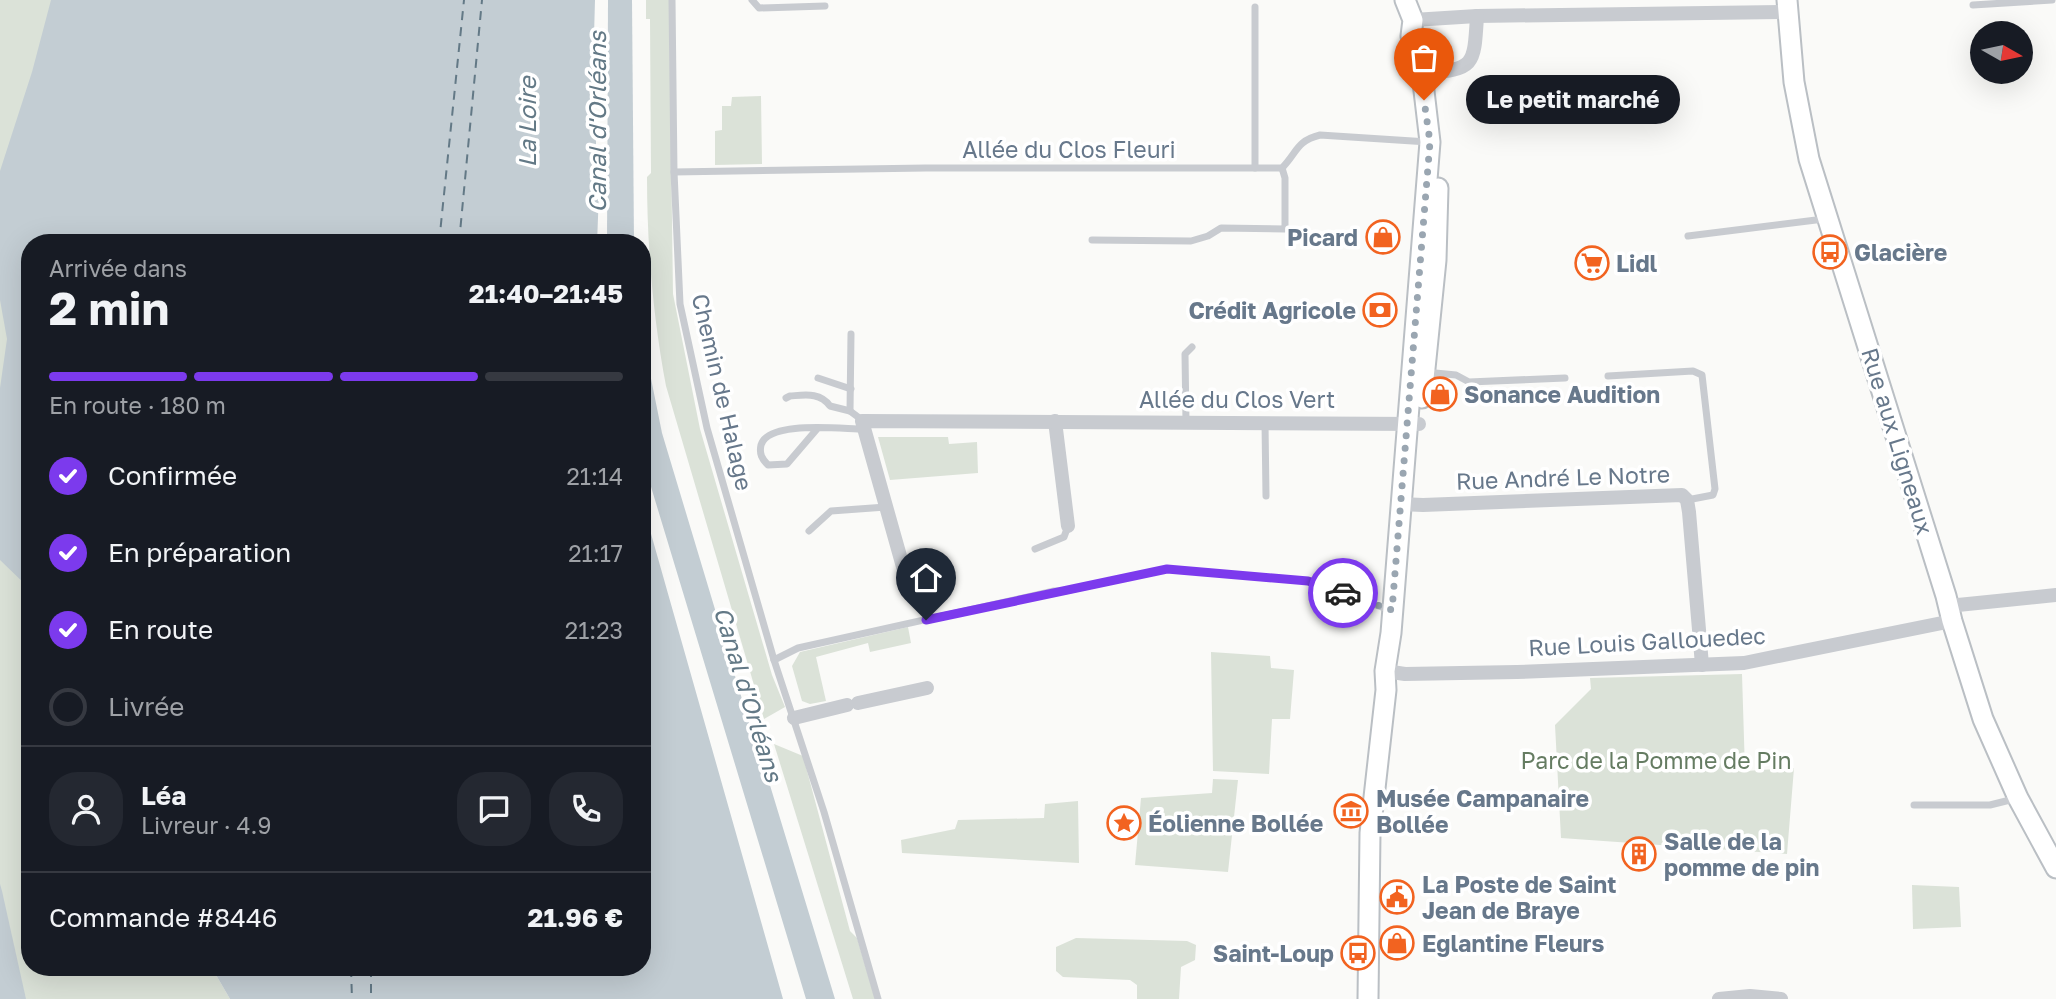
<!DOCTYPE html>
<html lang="fr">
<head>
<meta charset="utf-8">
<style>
	:root { --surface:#171b24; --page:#242831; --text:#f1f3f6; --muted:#9ea1a6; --line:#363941; --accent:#7c3aed }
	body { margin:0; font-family:"Golos Text",sans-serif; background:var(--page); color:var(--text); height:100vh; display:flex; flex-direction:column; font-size:26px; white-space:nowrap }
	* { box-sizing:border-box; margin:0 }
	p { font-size:23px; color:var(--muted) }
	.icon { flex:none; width:38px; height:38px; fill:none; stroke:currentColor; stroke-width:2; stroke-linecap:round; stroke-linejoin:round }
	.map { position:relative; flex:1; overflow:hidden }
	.details { position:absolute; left:21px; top:234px; width:630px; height:742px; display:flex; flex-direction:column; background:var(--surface); border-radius:28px; box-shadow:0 7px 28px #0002 }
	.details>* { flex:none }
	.needle { width:46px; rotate:99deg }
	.tools { position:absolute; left:1970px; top:21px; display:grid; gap:14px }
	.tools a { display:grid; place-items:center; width:63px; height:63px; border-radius:50%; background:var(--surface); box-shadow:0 7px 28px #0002; font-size:35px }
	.pin { position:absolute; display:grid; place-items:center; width:60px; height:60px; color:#fff; margin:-72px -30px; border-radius:50% 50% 50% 0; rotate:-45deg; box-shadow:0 0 7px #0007 }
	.pin .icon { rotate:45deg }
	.courier { position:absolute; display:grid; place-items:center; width:70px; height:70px; margin:-35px; border:5px solid #7c3aed; border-radius:50%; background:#fff; color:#222; box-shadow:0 2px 9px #0007 }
	.bubble { position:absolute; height:49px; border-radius:24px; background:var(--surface); box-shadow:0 7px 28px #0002; font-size:23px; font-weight:700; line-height:49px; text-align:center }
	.headline em { font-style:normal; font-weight:700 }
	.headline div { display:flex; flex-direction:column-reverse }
	.headline { display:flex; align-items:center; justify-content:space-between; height:119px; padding:0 28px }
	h1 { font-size:46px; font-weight:700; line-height:52px }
	.bar { display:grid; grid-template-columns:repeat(4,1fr); gap:10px 7px; align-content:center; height:84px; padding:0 28px }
	.bar i { height:9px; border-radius:5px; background:var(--line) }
	.bar .on { background:var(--accent) }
	.bar p { grid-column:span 4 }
	.line { display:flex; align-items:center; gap:18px; padding:0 28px; border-top:2px solid var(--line) }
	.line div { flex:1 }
	.round { display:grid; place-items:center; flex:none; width:74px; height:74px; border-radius:28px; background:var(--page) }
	ol { padding:0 28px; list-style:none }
	li { display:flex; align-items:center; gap:21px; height:77px }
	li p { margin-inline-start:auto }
	li .icon { padding:7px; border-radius:50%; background:var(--accent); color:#fff; stroke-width:4 }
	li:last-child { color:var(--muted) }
	li i { width:38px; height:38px; border:4px solid var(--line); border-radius:50% }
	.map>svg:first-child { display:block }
</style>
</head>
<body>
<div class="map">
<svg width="2056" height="999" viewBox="0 0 2056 999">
	<rect width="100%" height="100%" fill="#fafaf8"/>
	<!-- green -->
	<g fill="#dbe2d8">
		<polygon points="0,0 80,0 13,210 30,552 30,968 212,968 230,999 0,999"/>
		<path d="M646 0H669L673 294 700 429 772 675 785 707 764 719 666 386C653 316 647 247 647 177L651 173 650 19H646Z"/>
		<polygon points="761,96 762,164 715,165 715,131 722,130 722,106 731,106 732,97"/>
		<polygon points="878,437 948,437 949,444 977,442 978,473 890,480"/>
		<polygon points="908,627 911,643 870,652 868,643 816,657 826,701 810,704 802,701 792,666 800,652"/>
		<polygon points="1211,652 1270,656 1271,668 1294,670 1290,719 1272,719 1269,774 1213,771"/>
		<polygon points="1742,674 1745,771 1794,768 1787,854 1561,838 1555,725 1591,689 1590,678"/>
		<polygon points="774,744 803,756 850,931 857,938 875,999 853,999"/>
		<polygon points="1213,779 1238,780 1228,872 1135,865 1141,798 1212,793"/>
		<polygon points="1078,801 1079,863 902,853 901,840 955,829 958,820 1044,818 1045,804"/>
		<polygon points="1912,885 1959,887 1961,927 1913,929"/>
		<polygon points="1076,938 1187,941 1196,945 1195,960 1181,967 1179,999 1137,999 1137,985 1130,980 1063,977 1056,971 1056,947"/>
	</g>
	<!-- water -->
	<g fill="#c3cdd3">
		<polygon points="51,0 595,0 594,36 599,62 593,76 595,99 592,108 596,114 596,166 599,192 597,243 30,243 30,589 0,560 0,388 7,339 0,300 0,171 32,72"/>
		<polygon points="608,0 632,0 634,243 607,243"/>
		<polygon points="642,334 662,433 760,759 762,759 835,999 806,999 642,457"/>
		<polygon points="642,502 783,999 230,999 212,968 642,968"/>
		<polygon points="0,884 2,891 26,999 0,999"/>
	</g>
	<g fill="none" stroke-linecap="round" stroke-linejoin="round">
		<!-- ferry -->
		<g stroke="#637986" stroke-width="2" stroke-dasharray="9 7" stroke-linecap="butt">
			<polyline points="439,243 464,0"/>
			<polyline points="459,243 482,0"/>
			<polyline points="351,968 352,999"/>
			<polyline points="371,968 371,999"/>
		</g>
		<defs>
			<g id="secondary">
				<polyline points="1787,0 1794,82 1809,159 1946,596 1952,621 1983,719 2018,798 2056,868"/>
				<polyline points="1422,398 1436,260 1438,188"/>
				<polyline points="1368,999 1370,833 1386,690 1385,671 1391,633 1430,142 1422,74 1411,36 1413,20 1405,0"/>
			</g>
		</defs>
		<!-- secondary casing -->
		<use href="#secondary" stroke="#babfc4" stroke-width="23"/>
		<!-- lane -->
		<g stroke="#c8cbd0" stroke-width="7">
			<polyline points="672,0 674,172 680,304 707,428 774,660 824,812 878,999"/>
			<polyline points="752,0 759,8 825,6"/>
			<polyline points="1973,5 2052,0"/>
			<polyline points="1255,168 1255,7"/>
			<path d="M674 172 926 168H1282C1297 153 1296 141 1320 135L1428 142"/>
			<polyline points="1688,236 1824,219"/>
			<polyline points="1092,240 1191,241 1208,236 1221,228 1285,229 1285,178 1282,168"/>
			<polyline points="1425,372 1456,375 1469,382 1565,378"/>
			<polyline points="1608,376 1693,371 1702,375 1715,489 1713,495 1687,500"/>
			<polyline points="818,378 851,389"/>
			<path d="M786 398 790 396C805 395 820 392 830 406L850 411 862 420"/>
			<polyline points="850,411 851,334"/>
			<polyline points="1186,422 1185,354 1192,347"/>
			<polyline points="1265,423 1266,496"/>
			<path d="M817 429 787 464 768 465C762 459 759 454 761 445 768 420 841 429 864 429"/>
			<polyline points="809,531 831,511 886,507"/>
			<polyline points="1035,549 1064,537 1068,526"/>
			<polyline points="774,660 798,648 1054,591 1065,591 1167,569 1308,581 1390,610"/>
			<polyline points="1914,805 1990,805 2018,798"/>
		</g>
		<!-- street -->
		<g stroke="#c8cbd0" stroke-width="14">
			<polyline points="1413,20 1477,16 1787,12"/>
			<path d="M1422 74C1474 68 1474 69 1477 16"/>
			<polyline points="1055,421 1068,526"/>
			<polyline points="1400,504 1423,505 1682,495 1687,500 1689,512 1702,665"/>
			<polyline points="907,581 862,421 1419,424"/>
			<polyline points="1948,606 2056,595"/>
			<polyline points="1385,671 1405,674 1517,672 1744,663 1952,621"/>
			<polyline points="858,703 927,688"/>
			<polyline points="794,718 847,705"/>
			<polyline points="1719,999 1750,996 1781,999"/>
		</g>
		<!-- secondary -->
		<use href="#secondary" stroke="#fff" stroke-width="19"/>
	</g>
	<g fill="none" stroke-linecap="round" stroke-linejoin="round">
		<!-- done -->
		<polyline stroke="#9aa6b1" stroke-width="7" stroke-dasharray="0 12.6" points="1343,593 1392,610 1430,142 1424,100"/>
		<!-- route -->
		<polyline stroke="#7c3aed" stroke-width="9" points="926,620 1167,569 1308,581 1343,593"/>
	</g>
	<!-- icons -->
	<defs>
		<symbol id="shop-ring" viewBox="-11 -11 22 22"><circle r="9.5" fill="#fff" stroke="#f26320" stroke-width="1.5"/><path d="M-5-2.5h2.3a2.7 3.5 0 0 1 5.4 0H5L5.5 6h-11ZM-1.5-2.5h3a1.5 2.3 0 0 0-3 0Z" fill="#f26320"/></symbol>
		<symbol id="bus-ring" viewBox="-11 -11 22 22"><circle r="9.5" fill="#fff" stroke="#f26320" stroke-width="1.5"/><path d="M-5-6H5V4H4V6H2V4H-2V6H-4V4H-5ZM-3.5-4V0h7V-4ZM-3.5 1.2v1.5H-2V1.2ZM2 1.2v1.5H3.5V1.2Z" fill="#f26320"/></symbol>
		<symbol id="supermarket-ring" viewBox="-11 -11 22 22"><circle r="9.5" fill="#fff" stroke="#f26320" stroke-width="1.5"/><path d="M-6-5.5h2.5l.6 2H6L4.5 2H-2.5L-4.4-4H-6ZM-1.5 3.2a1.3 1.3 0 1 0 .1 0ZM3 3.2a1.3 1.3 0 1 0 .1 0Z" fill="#f26320"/></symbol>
		<symbol id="bank-ring" viewBox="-11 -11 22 22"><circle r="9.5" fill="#fff" stroke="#f26320" stroke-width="1.5"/><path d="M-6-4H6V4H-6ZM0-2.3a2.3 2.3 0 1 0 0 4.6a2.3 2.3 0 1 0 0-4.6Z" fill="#f26320"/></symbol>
		<symbol id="museum-ring" viewBox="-11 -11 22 22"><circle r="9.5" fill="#fff" stroke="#f26320" stroke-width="1.5"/><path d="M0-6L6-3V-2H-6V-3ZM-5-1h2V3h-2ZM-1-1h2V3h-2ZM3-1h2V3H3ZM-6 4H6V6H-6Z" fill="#f26320"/></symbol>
		<symbol id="sight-ring" viewBox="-11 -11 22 22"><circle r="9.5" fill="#fff" stroke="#f26320" stroke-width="1.5"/><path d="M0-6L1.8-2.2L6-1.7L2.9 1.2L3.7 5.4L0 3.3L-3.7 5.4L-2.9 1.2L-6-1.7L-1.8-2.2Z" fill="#f26320"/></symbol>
		<symbol id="building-ring" viewBox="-11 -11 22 22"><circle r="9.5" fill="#fff" stroke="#f26320" stroke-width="1.5"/><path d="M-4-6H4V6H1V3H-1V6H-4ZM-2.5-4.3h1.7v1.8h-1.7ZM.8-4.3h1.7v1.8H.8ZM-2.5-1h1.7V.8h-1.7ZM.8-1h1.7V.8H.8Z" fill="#f26320"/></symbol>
		<symbol id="civic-ring" viewBox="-11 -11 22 22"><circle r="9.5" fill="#fff" stroke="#f26320" stroke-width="1.5"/><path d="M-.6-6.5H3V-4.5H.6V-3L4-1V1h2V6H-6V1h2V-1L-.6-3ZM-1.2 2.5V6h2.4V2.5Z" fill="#f26320"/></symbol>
	</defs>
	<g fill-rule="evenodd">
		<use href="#shop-ring" x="1364" y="218" width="38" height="38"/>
		<use href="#bus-ring" x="1811" y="233" width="38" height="38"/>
		<use href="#supermarket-ring" x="1573" y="244" width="38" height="38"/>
		<use href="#bank-ring" x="1361" y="291" width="38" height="38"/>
		<use href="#shop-ring" x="1421" y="375" width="38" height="38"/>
		<use href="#museum-ring" x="1332" y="792" width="38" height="38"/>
		<use href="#sight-ring" x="1105" y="804" width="38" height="38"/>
		<use href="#building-ring" x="1620" y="835" width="38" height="38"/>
		<use href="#civic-ring" x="1378" y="878" width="38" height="38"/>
		<use href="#shop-ring" x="1378" y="924" width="38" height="38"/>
		<use href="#bus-ring" x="1339" y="934" width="38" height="38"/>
	</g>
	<g text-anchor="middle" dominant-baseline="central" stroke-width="7" stroke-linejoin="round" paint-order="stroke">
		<!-- street labels -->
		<g font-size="23" fill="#67788b" stroke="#fff">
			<text x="1069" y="149">Allée du Clos Fleuri</text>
			<text transform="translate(723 392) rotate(77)">Chemin de Halage</text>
			<text x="1237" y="399">Allée du Clos Vert</text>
			<text transform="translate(1898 441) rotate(73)">Rue aux Ligneaux</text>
			<text transform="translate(1563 477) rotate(-2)">Rue André Le Notre</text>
			<text transform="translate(1647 641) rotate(-3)">Rue Louis Gallouedec</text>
		</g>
		<!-- poi labels -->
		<g font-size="23" font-weight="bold" fill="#67788b" stroke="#fff" text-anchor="start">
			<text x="1358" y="237" text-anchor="end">Picard</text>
			<text x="1854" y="252">Glacière</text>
			<text x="1616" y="263">Lidl</text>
			<text x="1356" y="310" text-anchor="end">Crédit Agricole</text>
			<text x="1464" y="394">Sonance Audition</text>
			<text x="1376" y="798">Musée Campanaire<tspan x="1376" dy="26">Bollée</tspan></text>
			<text x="1148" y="823">Éolienne Bollée</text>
			<text x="1664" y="841">Salle de la<tspan x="1664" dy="26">pomme de pin</tspan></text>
			<text x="1422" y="884">La Poste de Saint<tspan x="1422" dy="26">Jean de Braye</tspan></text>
			<text x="1422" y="943">Eglantine Fleurs</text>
			<text x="1334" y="953" text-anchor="end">Saint-Loup</text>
		</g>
		<!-- park labels -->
		<g font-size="23" fill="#657c62" stroke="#fff">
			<text x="1656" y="760">Parc de la Pomme de Pin</text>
		</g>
		<!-- water labels -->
		<g font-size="24" font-style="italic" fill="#637986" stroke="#fff">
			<text transform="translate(526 122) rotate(-90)">La Loire</text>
			<text transform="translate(596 122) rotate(-90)">Canal d'Orléans</text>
			<text transform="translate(749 694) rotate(73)">Canal d'Orléans</text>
		</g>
	</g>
</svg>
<div class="tools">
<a><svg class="needle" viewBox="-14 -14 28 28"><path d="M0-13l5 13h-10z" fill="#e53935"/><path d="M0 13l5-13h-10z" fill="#9ea1a6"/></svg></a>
</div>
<div class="pin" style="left:1424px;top:100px;background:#ea580c"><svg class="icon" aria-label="bag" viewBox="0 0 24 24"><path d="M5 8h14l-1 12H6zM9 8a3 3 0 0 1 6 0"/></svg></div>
<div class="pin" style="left:926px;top:620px;background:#1f2937"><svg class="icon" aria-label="home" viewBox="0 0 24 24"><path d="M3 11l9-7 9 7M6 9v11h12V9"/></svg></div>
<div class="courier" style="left:1343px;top:593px"><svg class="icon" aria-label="car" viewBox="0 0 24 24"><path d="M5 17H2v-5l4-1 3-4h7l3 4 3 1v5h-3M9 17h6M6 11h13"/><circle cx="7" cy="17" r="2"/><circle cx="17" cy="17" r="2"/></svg></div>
<div class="bubble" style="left:1466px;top:75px;width:214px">Le petit marché</div>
<section class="details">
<div class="headline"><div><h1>2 min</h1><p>Arrivée dans</p></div><em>21:40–21:45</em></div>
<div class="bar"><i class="on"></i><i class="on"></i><i class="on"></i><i></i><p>En route · 180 m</p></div>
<ol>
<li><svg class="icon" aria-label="check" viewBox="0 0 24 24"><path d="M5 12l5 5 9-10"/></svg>Confirmée<p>21:14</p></li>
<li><svg class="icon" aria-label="check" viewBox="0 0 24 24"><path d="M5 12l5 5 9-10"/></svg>En préparation<p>21:17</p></li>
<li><svg class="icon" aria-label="check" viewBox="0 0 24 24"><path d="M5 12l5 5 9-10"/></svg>En route<p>21:23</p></li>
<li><i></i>Livrée</li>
</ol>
<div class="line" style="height:126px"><a class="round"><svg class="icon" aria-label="person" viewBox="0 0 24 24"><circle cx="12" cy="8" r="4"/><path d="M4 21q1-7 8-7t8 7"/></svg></a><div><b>Léa</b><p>Livreur · 4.9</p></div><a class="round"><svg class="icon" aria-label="chat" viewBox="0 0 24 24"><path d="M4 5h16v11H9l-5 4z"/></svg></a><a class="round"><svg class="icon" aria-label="phone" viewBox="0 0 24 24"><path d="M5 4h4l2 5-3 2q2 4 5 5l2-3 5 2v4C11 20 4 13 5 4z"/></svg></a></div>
<div class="line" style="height:91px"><div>Commande #8446</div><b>21.96 €</b></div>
</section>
</div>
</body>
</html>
